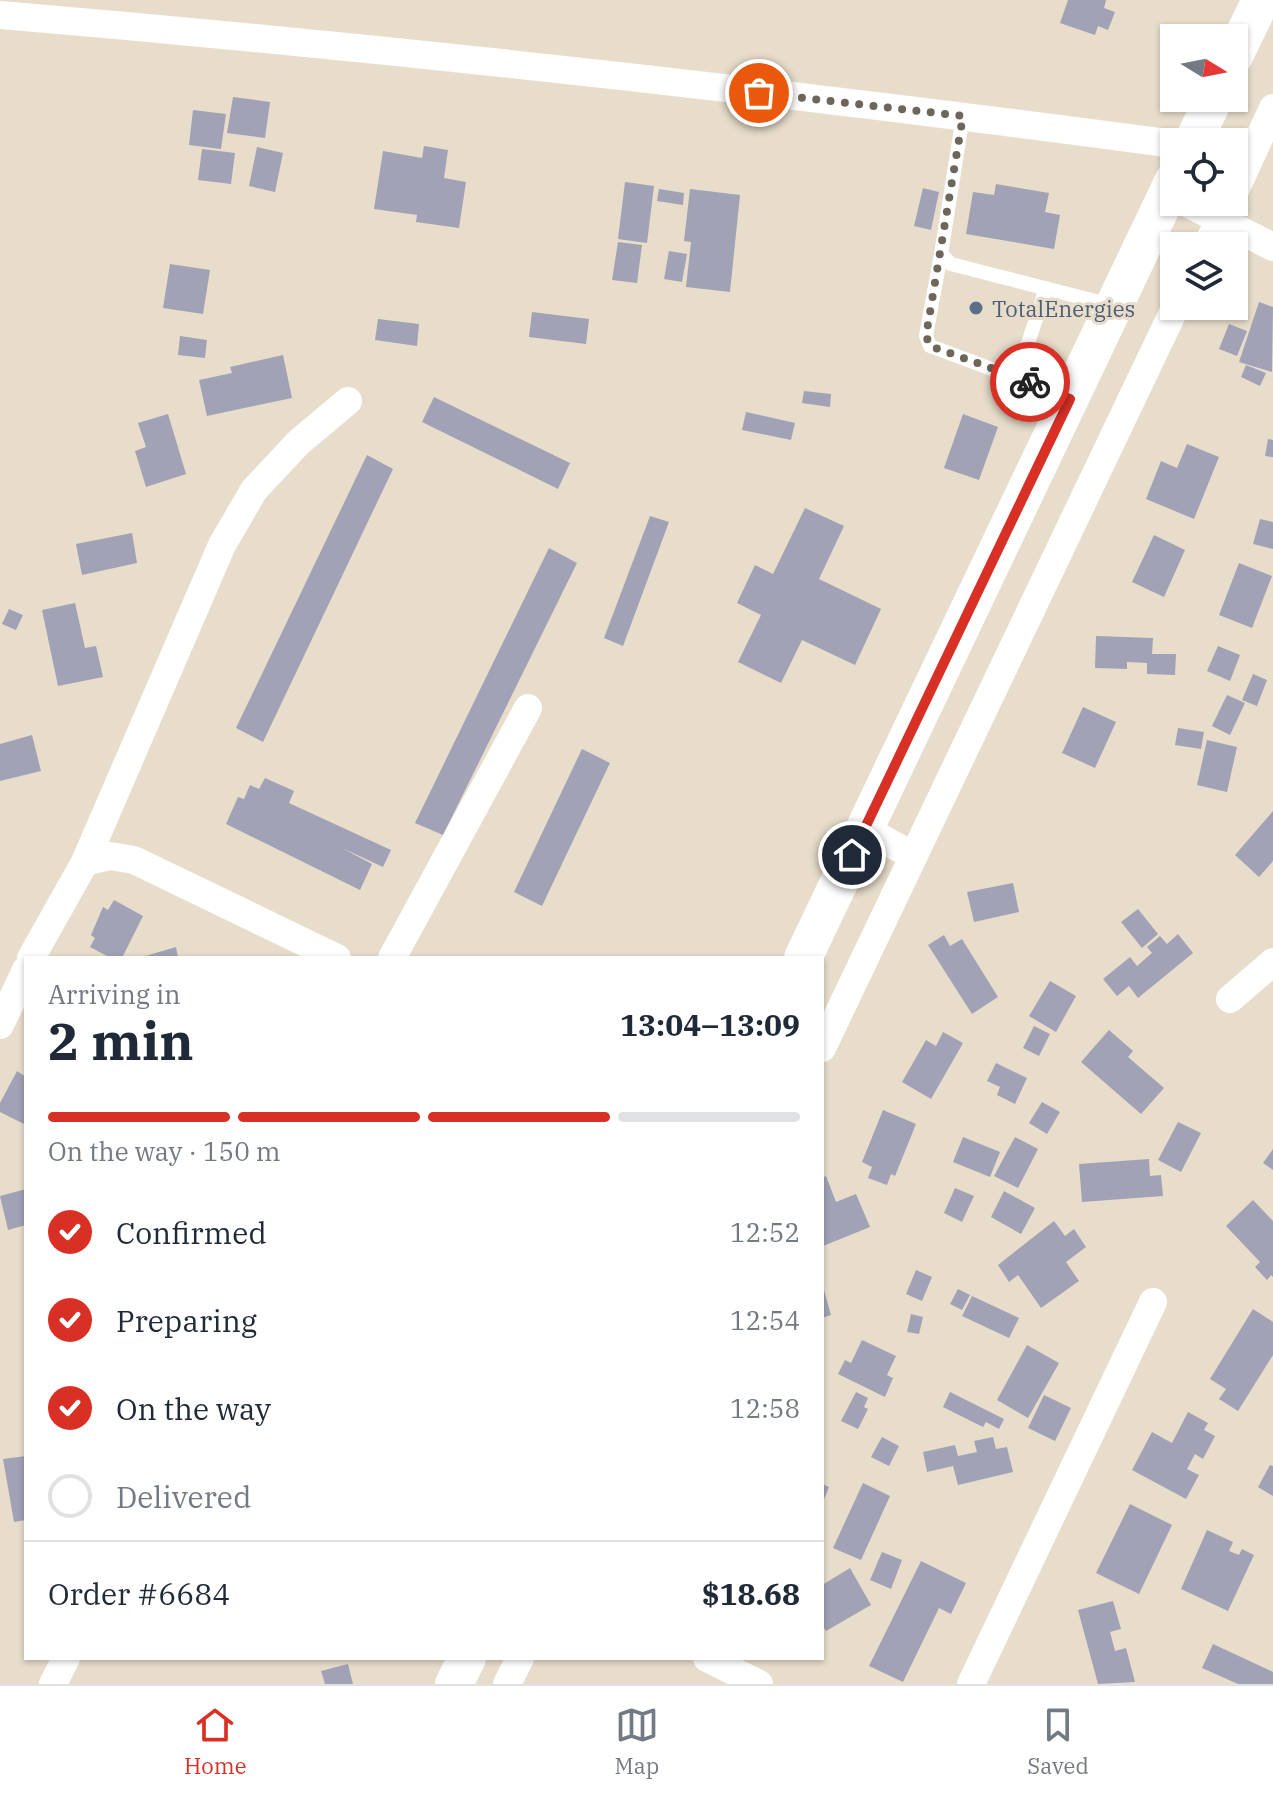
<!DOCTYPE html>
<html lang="en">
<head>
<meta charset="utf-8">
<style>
	:root { --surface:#fff; --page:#f6f6f7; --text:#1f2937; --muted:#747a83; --line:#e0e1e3; --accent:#d93025 }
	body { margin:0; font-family:"IBM Plex Serif",serif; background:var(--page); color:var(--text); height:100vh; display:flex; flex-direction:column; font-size:30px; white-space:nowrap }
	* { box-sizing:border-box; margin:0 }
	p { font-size:26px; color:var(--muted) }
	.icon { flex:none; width:44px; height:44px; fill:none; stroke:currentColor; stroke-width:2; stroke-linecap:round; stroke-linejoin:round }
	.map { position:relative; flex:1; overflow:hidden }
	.details { position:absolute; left:24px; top:956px; width:800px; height:704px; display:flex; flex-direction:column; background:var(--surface); border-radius:0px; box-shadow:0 2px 6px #0004 }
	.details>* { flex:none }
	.needle { width:52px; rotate:100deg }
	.fabs { position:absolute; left:1160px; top:24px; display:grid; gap:16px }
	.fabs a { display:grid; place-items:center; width:88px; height:88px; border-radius:0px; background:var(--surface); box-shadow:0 2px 6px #0004; font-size:40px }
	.pin { position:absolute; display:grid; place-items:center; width:68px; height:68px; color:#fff; margin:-34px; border:4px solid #fff; border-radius:50%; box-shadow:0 2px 8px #0007 }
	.courier { position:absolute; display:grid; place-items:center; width:80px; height:80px; margin:-40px; border:6px solid #d93025; border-radius:50%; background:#fff; color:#222; box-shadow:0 2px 10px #0007 }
	.overview em { font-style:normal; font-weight:700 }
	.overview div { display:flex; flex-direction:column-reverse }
	.overview { display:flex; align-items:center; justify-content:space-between; height:136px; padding:0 24px }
	h1 { font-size:52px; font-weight:700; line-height:60px }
	.bar { display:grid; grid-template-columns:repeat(4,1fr); gap:12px 8px; align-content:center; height:96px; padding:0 24px }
	.bar i { height:10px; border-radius:6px; background:var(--line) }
	.bar .on { background:var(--accent) }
	.bar p { grid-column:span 4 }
	.line { display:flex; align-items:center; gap:20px; padding:0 24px; border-top:2px solid var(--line) }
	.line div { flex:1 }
	ol { padding:0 24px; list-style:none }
	li { display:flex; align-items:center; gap:24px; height:88px }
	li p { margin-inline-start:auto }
	li .icon { padding:8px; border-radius:50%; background:var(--accent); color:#fff; stroke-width:4 }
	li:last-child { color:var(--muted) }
	li i { width:44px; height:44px; border:4px solid var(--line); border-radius:50% }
	.menu { display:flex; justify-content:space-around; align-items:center; height:112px; border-top:2px solid var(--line); background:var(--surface); font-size:22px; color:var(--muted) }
	.menu a { display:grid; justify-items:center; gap:4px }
	.menu .on { color:var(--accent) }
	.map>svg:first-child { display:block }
</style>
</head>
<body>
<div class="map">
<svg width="1273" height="1684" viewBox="0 0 1273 1684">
	<rect width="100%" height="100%" fill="#e8ddcb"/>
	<!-- building -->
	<g fill="#a1a2b5">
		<polygon points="1068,0 1106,0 1104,8 1115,12 1108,30 1098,26 1095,35 1060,23"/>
		<polygon points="233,97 270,102 265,138 227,133"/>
		<polygon points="193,110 226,114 221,149 189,145"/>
		<polygon points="424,146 448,150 444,178 466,182 459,228 416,222 417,215 374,209 383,151 422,158"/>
		<polygon points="257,147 283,153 275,192 249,186"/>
		<polygon points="202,149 235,153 231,184 198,180"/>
		<polygon points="625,182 654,186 647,243 618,239"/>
		<polygon points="996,184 1049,193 1045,212 1060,215 1054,249 966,234 973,192 994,195"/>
		<polygon points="923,188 939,192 931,230 914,226"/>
		<polygon points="659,189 684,193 683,205 657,201"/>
		<polygon points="690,189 740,195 730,292 686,287 691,242 684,241"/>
		<polygon points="618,242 642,245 637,283 612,280"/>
		<polygon points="669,251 687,254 682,282 664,279"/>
		<polygon points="170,264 210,270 203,314 163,308"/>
		<polygon points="1259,302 1273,307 1272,372 1239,362"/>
		<polygon points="532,312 589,319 586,344 529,337"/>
		<polygon points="378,319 419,324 417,346 375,340"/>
		<polygon points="1229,324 1247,331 1237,356 1219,349"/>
		<polygon points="180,336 207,340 205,358 178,355"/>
		<polygon points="283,355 292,398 207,416 199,380 232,373 230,367"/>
		<polygon points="1246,365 1266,373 1260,386 1241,377"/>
		<polygon points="804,391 831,394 830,407 802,403"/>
		<polygon points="434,397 570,463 558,489 422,422"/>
		<polygon points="746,412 795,423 791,440 742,430"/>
		<polygon points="168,414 186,474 146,487 135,451 146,447 138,423"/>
		<polygon points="963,414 998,427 979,480 944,468"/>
		<polygon points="1268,439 1273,440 1273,457 1265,456"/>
		<polygon points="1187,444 1219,457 1194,519 1146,499 1161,461 1177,468"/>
		<polygon points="367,455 393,469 263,742 236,728"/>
		<polygon points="805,508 844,526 819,579 881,609 855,665 802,640 781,683 738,662 761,615 737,603 755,565 773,574"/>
		<polygon points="650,516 669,522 623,646 604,638"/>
		<polygon points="1260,519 1273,522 1273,549 1253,544"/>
		<polygon points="132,533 137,563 82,575 76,544"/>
		<polygon points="1154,535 1185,550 1164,597 1132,582"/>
		<polygon points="549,548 577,563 443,835 415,823"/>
		<polygon points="1239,563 1272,576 1252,628 1219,615"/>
		<polygon points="75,603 85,648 96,646 103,677 58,686 42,610"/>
		<polygon points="9,609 23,615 16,630 2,624"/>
		<polygon points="1096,636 1153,638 1152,654 1176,654 1175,675 1147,674 1147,663 1127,662 1127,669 1095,668"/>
		<polygon points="1218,646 1240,655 1230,681 1207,671"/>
		<polygon points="1253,674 1267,680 1257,706 1242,700"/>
		<polygon points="1227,695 1245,703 1230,735 1212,726"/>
		<polygon points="1083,707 1116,722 1095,768 1062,753"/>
		<polygon points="1178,728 1204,732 1201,749 1175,745"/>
		<polygon points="32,735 41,771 0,781 0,744"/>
		<polygon points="1207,740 1237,747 1227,792 1197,785"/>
		<polygon points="582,749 610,763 542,906 514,892"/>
		<polygon points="265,778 294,791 289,803 391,850 383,867 342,848 372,864 360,890 226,824 238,797 244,799 250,785 259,789"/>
		<polygon points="1273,811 1273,861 1259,877 1235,855"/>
		<polygon points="1013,883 1019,912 974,922 967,892"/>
		<polygon points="114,900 143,916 122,958 111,958 90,947 95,938 91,935 103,907 108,910"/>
		<polygon points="1138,909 1158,934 1142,948 1121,922"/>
		<polygon points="1178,934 1193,953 1138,998 1129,986 1117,996 1103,979 1130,957 1137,966 1152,953 1147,947 1160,936 1167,944"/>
		<polygon points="944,935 950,946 962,939 998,997 972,1014 928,945"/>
		<polygon points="176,947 178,958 142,958 142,957"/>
		<polygon points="1050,981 1076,996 1056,1032 1029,1016"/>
		<polygon points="1034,1026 1050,1034 1039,1056 1023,1048"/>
		<polygon points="1109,1030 1133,1051 1128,1057 1164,1088 1141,1114 1081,1062"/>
		<polygon points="943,1032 963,1043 931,1099 902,1082 926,1040 936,1046"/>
		<polygon points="996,1063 1027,1078 1015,1104 997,1095 1000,1087 987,1081"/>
		<polygon points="17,1071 26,1077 26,1125 0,1112 0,1103"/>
		<polygon points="1042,1102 1060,1112 1047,1134 1029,1123"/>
		<polygon points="883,1110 916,1124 895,1176 891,1174 887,1185 868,1178 872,1167 862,1162"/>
		<polygon points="1178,1122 1201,1133 1181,1172 1158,1160"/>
		<polygon points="963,1137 1000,1152 990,1177 953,1162"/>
		<polygon points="1015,1137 1038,1149 1018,1188 994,1176"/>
		<polygon points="1273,1149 1273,1170 1263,1163"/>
		<polygon points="1149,1159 1150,1176 1161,1175 1163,1196 1082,1202 1079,1164"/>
		<polygon points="826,1176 836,1202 856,1194 870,1227 823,1246 822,1178"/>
		<polygon points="955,1188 974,1196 962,1222 944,1213"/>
		<polygon points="26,1189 26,1225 8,1230 0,1196"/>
		<polygon points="1004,1191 1035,1208 1021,1234 991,1217"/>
		<polygon points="1253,1200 1273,1221 1273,1277 1271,1275 1267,1280 1255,1267 1260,1262 1226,1226"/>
		<polygon points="1054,1221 1065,1236 1074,1229 1086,1247 1066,1262 1079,1281 1041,1308 1018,1275 1009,1282 998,1265"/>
		<polygon points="916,1270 932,1277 922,1301 906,1294"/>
		<polygon points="823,1287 831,1315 822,1318 822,1288"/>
		<polygon points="958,1289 970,1295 962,1310 950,1304"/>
		<polygon points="972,1296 1019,1318 1009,1338 962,1316"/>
		<polygon points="1253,1309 1273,1322 1273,1355 1238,1411 1219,1399 1226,1389 1210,1379"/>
		<polygon points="911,1314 923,1317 919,1334 907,1332"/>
		<polygon points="862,1340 896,1356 887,1375 893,1378 885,1397 838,1374 845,1360 851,1363"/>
		<polygon points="1027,1345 1059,1363 1028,1418 997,1400"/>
		<polygon points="856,1392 868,1398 864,1407 868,1409 858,1429 841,1421"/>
		<polygon points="950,1392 1004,1419 999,1429 986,1422 983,1427 943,1407"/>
		<polygon points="1044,1395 1071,1408 1055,1441 1028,1428"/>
		<polygon points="1188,1412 1208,1423 1204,1430 1215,1436 1203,1459 1195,1454 1187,1469 1199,1475 1186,1499 1132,1470 1152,1432 1172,1443"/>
		<polygon points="882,1437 899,1446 889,1466 871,1457"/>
		<polygon points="993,1437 996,1449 1007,1447 1013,1472 958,1485 953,1466 927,1472 923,1452 955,1445 958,1456 977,1452 974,1441"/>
		<polygon points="26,1456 26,1520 14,1522 3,1459"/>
		<polygon points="1270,1465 1273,1466 1273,1496 1258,1487"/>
		<polygon points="863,1483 890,1496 861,1560 833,1548"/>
		<polygon points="822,1484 829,1487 822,1504"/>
		<polygon points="1130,1504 1172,1525 1139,1594 1096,1573"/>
		<polygon points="1207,1530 1233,1542 1229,1551 1239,1555 1242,1549 1254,1555 1228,1611 1181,1589"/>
		<polygon points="882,1552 902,1560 891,1589 870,1580"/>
		<polygon points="921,1561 966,1583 951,1614 939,1608 903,1682 869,1666"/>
		<polygon points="850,1568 871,1605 826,1631 822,1625 822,1585"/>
		<polygon points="1113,1601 1121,1629 1110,1632 1115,1651 1126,1648 1135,1682 1098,1684 1078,1610"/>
		<polygon points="1213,1644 1273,1672 1273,1684 1238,1684 1202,1668"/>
		<polygon points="348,1664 353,1684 325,1684 321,1671"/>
	</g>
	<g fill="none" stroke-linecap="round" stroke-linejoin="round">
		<!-- lane -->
		<g stroke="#fff" stroke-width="14">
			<polyline points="963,116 941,254 951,264 1111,305"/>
			<polyline points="941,254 926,336 930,346 1070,398"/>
			<polyline points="1017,377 1046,288"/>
		</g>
		<!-- street -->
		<g stroke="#fff" stroke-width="28">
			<path d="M0 15C392 48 784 92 1174 144"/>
			<polyline points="1234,193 1273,108"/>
			<polyline points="1185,202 1273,247"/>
			<polyline points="1206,246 1229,205"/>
			<polyline points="865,829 913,856"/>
			<polyline points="85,862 110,856 134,860 337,958"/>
			<polyline points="31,958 85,862 222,545 254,490 299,442 348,401"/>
			<polyline points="392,958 528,708"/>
			<polyline points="1230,999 1273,962"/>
			<polyline points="0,1025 26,970"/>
			<polyline points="822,1048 1176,306"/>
			<polyline points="707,1658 759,1684"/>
			<polyline points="53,1684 66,1658"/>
			<polyline points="507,1684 520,1658"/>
			<polyline points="971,1684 1153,1302"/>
		</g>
		<!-- secondary -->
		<g stroke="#fff" stroke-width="38">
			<polyline points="1234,56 1261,0"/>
			<polyline points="1193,142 1214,98"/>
			<polyline points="803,958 1174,180"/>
			<polyline points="454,1684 467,1658"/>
		</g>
	</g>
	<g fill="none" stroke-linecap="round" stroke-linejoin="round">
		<!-- done -->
		<polyline stroke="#6c665b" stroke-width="8" stroke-dasharray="0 14.4" points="759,93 963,116 926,336 930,346 1030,382"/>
		<!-- route -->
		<polyline stroke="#d93025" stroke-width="10" points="852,855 1070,399 1030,382"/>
	</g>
	<!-- markers -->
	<circle fill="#5c6f8a" stroke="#e8ddcb" stroke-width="3" cx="976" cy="308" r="8"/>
	<g text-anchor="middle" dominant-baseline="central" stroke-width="6" stroke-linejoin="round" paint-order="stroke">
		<!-- service labels -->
		<g font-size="22" fill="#4e5e75" stroke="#e8ddcb" text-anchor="start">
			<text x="992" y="308">TotalEnergies</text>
		</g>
	</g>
</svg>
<div class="fabs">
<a><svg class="needle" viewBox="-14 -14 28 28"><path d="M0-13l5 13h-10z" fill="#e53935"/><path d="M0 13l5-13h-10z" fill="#747a83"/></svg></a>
<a><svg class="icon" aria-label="locate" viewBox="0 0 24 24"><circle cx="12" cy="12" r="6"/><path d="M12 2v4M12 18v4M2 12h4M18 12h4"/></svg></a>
<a><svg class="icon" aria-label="layers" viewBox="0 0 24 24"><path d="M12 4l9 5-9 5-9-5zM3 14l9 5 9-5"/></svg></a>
</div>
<div class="pin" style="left:759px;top:93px;background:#ea580c"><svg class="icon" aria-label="bag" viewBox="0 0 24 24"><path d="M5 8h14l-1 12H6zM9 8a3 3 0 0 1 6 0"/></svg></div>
<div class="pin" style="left:852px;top:855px;background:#1f2937"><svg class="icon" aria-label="home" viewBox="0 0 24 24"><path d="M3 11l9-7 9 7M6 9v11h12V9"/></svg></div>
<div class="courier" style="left:1030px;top:382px"><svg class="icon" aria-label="bike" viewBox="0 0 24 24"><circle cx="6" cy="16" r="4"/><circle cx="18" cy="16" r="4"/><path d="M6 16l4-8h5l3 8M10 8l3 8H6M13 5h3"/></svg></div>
<section class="details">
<div class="overview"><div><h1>2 min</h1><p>Arriving in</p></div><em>13:04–13:09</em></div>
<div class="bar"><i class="on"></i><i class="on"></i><i class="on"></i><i></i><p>On the way · 150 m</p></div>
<ol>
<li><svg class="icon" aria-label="check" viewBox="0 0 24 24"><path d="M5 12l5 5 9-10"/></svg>Confirmed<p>12:52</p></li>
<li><svg class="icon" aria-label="check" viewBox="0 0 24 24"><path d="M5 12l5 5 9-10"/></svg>Preparing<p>12:54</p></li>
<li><svg class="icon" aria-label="check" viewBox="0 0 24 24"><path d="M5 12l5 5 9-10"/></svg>On the way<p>12:58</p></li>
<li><i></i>Delivered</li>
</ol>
<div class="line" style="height:104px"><div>Order #6684</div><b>$18.68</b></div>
</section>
</div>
<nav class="menu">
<a class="on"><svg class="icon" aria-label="home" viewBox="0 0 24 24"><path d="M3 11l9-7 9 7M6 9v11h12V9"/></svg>Home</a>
<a><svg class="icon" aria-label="map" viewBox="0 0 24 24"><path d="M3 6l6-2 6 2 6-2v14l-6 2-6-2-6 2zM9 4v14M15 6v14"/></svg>Map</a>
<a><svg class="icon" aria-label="saved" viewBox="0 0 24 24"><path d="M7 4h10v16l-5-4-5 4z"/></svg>Saved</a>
</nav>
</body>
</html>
